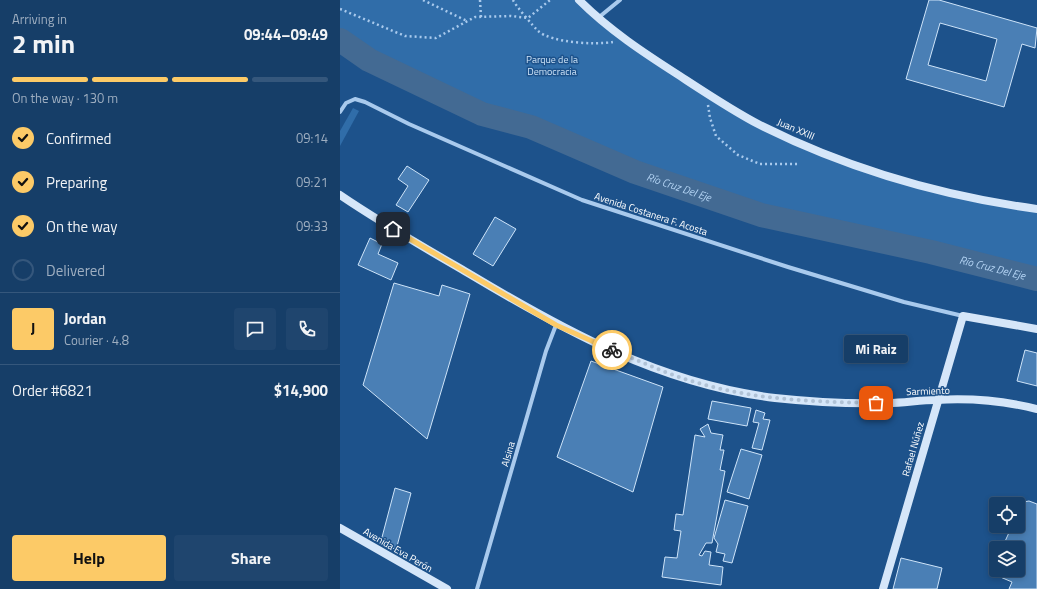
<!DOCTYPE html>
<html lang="en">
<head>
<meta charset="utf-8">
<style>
	:root { --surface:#163e68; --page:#1f456e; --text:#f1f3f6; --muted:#9eaec0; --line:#35577c; --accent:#fcca67 }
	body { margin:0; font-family:"Titillium Web",sans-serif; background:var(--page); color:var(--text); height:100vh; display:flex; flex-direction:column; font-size:15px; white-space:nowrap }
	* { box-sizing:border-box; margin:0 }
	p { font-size:13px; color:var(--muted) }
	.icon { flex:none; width:22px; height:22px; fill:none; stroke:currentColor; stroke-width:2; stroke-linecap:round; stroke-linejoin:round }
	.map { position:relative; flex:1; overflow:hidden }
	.details { display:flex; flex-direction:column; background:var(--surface); width:340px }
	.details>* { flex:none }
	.tools { position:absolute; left:649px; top:497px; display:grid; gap:8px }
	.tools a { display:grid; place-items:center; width:36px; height:36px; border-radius:4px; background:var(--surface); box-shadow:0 2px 6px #0003,0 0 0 1px var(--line); font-size:20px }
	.pin { position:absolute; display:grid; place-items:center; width:34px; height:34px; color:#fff; margin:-17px; border-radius:8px; box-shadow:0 2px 6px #0006 }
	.courier { position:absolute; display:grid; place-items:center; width:40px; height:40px; margin:-20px; border:3px solid #fcca67; border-radius:50%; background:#fff; color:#222; box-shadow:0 1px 5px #0007 }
	.bubble { position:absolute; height:28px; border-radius:4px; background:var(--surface); box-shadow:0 2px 6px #0003,0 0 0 1px var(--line); font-size:13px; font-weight:700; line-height:28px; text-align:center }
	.headline em { font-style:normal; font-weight:700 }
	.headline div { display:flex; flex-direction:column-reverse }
	.headline { display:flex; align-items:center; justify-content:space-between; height:68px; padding:0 12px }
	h1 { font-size:26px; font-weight:700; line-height:30px }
	.bar { display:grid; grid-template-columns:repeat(4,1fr); gap:6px 4px; align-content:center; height:48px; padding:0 12px }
	.bar i { height:5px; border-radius:3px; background:var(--line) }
	.bar .selected { background:var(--accent) }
	.bar p { grid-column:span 4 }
	.line { display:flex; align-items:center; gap:10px; padding:0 12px; border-top:1px solid var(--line) }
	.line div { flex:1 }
	.round { display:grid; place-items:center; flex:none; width:42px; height:42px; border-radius:4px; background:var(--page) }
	ol { padding:0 12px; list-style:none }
	li { display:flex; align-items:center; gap:12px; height:44px }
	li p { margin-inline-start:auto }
	li .icon { padding:4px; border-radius:50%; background:var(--accent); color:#111; stroke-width:4 }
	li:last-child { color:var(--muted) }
	li i { width:22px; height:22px; border:2px solid var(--line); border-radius:50% }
	.primary-button { display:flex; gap:8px; margin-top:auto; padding:8px 12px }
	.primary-button a { flex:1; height:46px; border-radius:4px; background:var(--accent); color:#111; font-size:16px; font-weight:700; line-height:46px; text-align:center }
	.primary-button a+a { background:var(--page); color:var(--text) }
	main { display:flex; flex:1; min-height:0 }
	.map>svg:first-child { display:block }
</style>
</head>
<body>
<main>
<section class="details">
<div class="headline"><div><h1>2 min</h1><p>Arriving in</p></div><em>09:44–09:49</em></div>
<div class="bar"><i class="selected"></i><i class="selected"></i><i class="selected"></i><i></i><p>On the way · 130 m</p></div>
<ol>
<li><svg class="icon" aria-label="check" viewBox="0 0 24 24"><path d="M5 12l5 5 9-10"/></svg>Confirmed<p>09:14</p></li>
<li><svg class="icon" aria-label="check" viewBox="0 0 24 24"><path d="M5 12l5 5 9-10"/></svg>Preparing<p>09:21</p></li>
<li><svg class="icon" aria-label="check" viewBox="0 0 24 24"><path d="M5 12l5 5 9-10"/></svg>On the way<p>09:33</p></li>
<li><i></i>Delivered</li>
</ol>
<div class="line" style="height:72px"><b class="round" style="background:var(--accent);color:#111">J</b><div><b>Jordan</b><p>Courier · 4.8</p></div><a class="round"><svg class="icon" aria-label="chat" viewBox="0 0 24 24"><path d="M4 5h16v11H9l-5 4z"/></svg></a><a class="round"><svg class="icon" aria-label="phone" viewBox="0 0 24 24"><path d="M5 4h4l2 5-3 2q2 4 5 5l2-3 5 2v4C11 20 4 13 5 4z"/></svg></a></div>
<div class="line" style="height:52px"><div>Order #6821</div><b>$14,900</b></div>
<div class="primary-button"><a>Help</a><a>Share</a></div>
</section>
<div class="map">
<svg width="697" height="589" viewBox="0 0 697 589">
	<rect width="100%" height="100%" fill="#1d528b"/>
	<!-- green -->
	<g fill="#306da9">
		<polygon points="0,0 239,0 258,18 420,124 555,178 697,209 697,279 591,252 421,215 295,172 191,127 142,114 29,60 0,40"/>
		<polygon points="13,108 19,111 0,146 0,131"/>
	</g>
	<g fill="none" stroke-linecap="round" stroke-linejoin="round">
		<!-- river -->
		<path stroke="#436a93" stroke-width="24" id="s1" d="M0 40 29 60 142 114 191 127 295 172 421 215 591 252 697 279"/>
	</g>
	<!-- building -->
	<g fill="#4a7fb5" stroke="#cee4f9" fill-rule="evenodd">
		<path d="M589 0H599L697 28 695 48 682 44 664 107 566 79ZM600 23 657 39 646 81 588 65Z"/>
		<polygon points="67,166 89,180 68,212 56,205 68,186 58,179"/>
		<polygon points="155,217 176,229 153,266 133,254"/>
		<polygon points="30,238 42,244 38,254 58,263 51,280 18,265"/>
		<polygon points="54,283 99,296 102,285 130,294 87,439 23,385"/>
		<polygon points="685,350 697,353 697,386 677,381"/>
		<polygon points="251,361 323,387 293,492 217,457"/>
		<polygon points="372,401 411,408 407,426 368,419"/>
		<polygon points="416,410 425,413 423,419 430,420 422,450 412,448 419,423 413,422"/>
		<polygon points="368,424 371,433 383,435 380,450 384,450 380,470 385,471 372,543 366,543 359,555 362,556 365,551 371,552 369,565 383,567 381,585 322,577 325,557 337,558 341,531 334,530 336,514 343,515 355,435 365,437 360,429"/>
		<polygon points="401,449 422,455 409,499 387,492"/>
		<polygon points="55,488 71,493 56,550 41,541"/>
		<polygon points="385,500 408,506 392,563 383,561 385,554 376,552 378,544 374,538"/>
		<polygon points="689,501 697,504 697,589 669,589 672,582 651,573 656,562 656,570 678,570 678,548 662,548 672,526 678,526 678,513 683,502"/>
		<polygon points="561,558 602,568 597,589 553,589"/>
	</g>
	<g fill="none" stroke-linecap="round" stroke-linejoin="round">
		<!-- path -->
		<g stroke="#a9caed" stroke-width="2.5" stroke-dasharray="2 3" stroke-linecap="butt">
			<polyline points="83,0 127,21"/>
			<polyline points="140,0 141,17"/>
			<path d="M173 0C175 5 194 27 198 31 212 43 255 45 273 42"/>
			<polyline points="0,9 65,36 96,38 135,17 171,16 188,18 210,0"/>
			<polyline points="368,105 370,118 376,136 398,155 420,164 460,164"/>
		</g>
		<!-- street -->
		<g stroke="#a9caed" stroke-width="4">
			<polyline points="258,18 280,0"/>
			<polyline points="0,112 6,103 15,99 25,102 69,124 242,200 448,267 564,302 623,316"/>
			<polyline points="137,589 206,351 216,325"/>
		</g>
		<!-- secondary -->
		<g stroke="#d5e6f9" stroke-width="8">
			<path d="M239 0C269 30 304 53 340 76 366 93 393 111 420 125 506 168 602 196 697 209"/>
			<path d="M0 195C41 223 85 248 128 273 225 331 321 384 435 398 472 402 510 404 548 403 564 403 580 400 596 400 629 398 665 401 697 409"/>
			<polyline points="0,528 107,589"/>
			<polyline points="543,589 623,316 697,329"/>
		</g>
	</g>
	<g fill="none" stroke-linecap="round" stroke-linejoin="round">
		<!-- done -->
		<path stroke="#b0c2d6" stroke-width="4" stroke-dasharray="0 7.2" d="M272 350C300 361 326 374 355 382 413 400 476 402 536 403"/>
		<!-- route -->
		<polyline stroke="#fcca67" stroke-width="5" points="53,229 216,325 272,350"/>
	</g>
	<g text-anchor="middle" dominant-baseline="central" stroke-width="3" stroke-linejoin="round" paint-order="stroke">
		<!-- park labels -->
		<g font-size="10" fill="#cee4f9" stroke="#1d528b">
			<text x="212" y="59">Parque de la<tspan x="212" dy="12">Democracia</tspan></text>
		</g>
		<!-- street labels -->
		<g font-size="10" fill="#fff" stroke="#1d528b">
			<text transform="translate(456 129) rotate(23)">Juan XXIII</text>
			<text transform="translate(311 214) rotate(18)">Avenida Costanera F. Acosta</text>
			<text transform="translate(588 391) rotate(-2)">Sarmiento</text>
			<text transform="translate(573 449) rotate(-74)">Rafael Núñez</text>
			<text transform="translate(168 454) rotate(-74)">Alsina</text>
			<text transform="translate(58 550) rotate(30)">Avenida Eva Perón</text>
		</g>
		<!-- water labels -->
		<g font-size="11" font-style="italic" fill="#b4d4f4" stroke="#1d528b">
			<text stroke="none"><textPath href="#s1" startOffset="371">Río Cruz Del Eje</textPath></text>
			<text stroke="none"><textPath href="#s1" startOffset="695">Río Cruz Del Eje</textPath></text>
		</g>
	</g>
</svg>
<div class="tools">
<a><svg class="icon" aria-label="locate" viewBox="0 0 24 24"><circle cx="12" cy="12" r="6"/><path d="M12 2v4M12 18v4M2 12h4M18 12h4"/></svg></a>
<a><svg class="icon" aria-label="layers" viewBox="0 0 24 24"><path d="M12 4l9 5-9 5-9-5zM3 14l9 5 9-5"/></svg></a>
</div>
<div class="pin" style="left:536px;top:403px;background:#ea580c"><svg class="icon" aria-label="bag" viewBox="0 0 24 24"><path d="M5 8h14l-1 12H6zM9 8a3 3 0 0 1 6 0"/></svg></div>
<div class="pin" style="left:53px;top:229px;background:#1f2937"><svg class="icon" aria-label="home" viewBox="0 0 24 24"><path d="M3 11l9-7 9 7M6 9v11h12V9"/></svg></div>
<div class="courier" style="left:272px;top:350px"><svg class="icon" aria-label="bike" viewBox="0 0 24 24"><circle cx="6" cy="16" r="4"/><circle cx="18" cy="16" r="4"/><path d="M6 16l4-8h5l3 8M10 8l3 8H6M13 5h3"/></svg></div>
<div class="bubble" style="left:504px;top:335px;width:64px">Mi Raiz</div>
</div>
</main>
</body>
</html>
